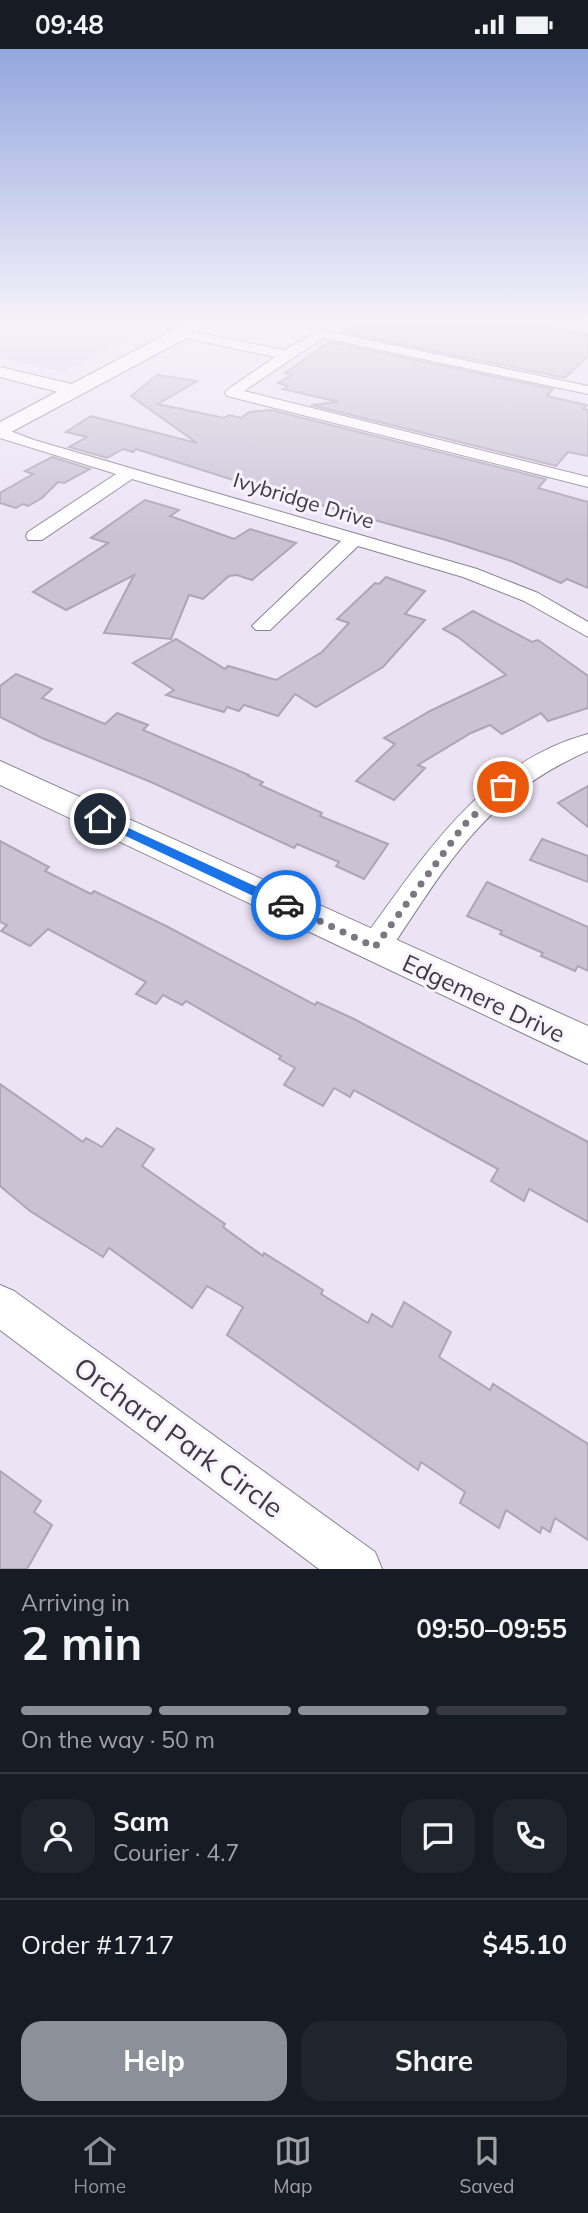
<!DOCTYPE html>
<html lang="en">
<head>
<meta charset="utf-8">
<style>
	:root { --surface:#171b24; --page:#20242c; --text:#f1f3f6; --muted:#9ea1a6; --line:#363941; --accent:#8c9099 }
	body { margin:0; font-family:Mulish,sans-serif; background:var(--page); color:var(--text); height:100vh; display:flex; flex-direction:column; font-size:26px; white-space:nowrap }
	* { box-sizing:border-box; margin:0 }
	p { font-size:23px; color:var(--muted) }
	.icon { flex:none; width:38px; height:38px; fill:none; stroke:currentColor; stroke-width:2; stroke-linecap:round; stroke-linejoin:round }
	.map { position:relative; height:1520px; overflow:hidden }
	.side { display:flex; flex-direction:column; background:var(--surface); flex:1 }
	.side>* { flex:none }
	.pin { position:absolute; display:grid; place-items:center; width:60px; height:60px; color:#fff; margin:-30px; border:4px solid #fff; border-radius:50%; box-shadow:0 2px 7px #0007 }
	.courier { position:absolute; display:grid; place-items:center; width:70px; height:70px; margin:-35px; border:5px solid #1a73e8; border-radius:50%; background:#fff; color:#222; box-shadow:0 2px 9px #0007 }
	.headline em { font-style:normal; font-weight:700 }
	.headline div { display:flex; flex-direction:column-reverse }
	.headline { display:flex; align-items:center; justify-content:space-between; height:119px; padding:0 21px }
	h1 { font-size:46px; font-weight:700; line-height:52px }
	.bar { display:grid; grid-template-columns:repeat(4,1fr); gap:10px 7px; align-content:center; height:84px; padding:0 21px }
	.bar i { height:9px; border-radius:5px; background:var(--line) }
	.bar .selected { background:var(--accent) }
	.bar p { grid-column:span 4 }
	.line { display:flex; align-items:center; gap:18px; padding:0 21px; border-top:2px solid var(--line) }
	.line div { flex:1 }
	.round { display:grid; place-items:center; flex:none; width:74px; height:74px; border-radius:21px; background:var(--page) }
	.button { display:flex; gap:14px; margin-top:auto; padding:14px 21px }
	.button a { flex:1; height:80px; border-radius:21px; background:var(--accent); color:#fff; font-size:28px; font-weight:700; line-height:80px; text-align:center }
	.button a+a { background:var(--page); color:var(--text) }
	.status { display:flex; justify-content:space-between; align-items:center; height:49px; padding:0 35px; background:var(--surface); direction:ltr }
	.status svg { height:19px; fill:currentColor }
	.tabs { display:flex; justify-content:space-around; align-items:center; height:98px; border-top:2px solid var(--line); background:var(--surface); font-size:19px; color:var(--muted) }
	.tabs a { display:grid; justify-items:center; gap:4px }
	.tabs .selected { color:var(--accent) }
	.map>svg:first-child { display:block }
</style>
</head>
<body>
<div class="status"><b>09:48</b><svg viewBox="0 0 49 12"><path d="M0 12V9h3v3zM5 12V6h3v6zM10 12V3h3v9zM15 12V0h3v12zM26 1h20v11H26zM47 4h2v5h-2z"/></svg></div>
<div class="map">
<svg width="588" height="1520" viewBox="0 0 588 1520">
	<rect width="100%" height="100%" fill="#ece3f5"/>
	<!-- built -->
	<polygon fill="#e1d4ed" points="0,274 158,274 64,323 0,309"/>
	<!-- building -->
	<g fill="#cbc2d4" stroke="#aea6b7" stroke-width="2">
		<polygon points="357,274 540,274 588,286 588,307 565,329 343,283"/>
		<polygon points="329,293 553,340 547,347 587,356 583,360 588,361 588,407 568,403 556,417 311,356 339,353 283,340 288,337 278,334 292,326 285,324"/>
		<polygon points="157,326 197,332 158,355 224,369 229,366 241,369 249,363 271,361 546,430 538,439 588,453 588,539 567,530 561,534 511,512 446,491 249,436 136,400 133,403 123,400 107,409 69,398 87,388 66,383 91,367 197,394 131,347"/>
		<polygon points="52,408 90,420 64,434 58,433 42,449 28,457 23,455 16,459 0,454 0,444 33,425 25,422"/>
		<polygon points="145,451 179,461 170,467 234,490 250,480 296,494 252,531 237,526 229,527 203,550 189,546 171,590 104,584 134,526 66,561 33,543 108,494 91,489"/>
		<polygon points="386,528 425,542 405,565 425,571 383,618 316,658 295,645 278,667 244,656 239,662 227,658 224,663 166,646 174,641 133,614 176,590 225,620 228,617 276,631 322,603 349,574 337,570 375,534 379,535"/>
		<polygon points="473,562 532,593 538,591 588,627 588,659 548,672 541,664 502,685 490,676 471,684 418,716 425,719 394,751 356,732 395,695 384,689 430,662 506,626 458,588 443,580"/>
		<polygon points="16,625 52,640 42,649 105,675 117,664 148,676 143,681 249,726 248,727 263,733 260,736 322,764 320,767 388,795 364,830 336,817 339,813 297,795 294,799 151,733 42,689 0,668 0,637"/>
		<polygon points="588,737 588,778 558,754"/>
		<polygon points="542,790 588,807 588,833 530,811"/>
		<polygon points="0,792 49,818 45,822 91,845 94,842 166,877 315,956 317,953 352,969 588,1093 588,1173 529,1140 524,1152 491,1132 498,1120 354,1041 350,1048 334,1039 323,1057 284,1036 295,1019 279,1010 281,1007 186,952 182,956 163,946 156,955 136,945 146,933 48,880 30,897 1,882 7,876 0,873"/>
		<polygon points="487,833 588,878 588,922 578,917 575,922 541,907 543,904 500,885 502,882 467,867"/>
		<polygon points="0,1035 83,1093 86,1089 102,1098 117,1079 154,1100 142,1117 225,1175 223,1178 263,1207 264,1204 323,1241 321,1245 368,1274 372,1265 392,1278 404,1253 451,1283 439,1308 490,1341 493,1335 588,1395 588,1491 555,1469 550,1483 542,1478 540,1484 506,1461 499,1479 460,1454 465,1443 421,1413 418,1421 227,1286 243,1258 207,1237 192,1259 109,1199 103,1208 30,1162 0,1137"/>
		<polygon points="0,1422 41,1452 34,1463 52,1476 27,1520 0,1520"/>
	</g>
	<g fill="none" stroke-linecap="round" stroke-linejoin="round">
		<defs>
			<g id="minor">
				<polygon points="181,280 284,301 321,281 588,337 588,345 323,289 244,342 588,428 588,438 227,347 225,344 227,341 275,308 176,287 174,284"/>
				<polygon points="0,378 34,391 477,520 538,544 588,573 588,588 524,552 463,528 358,497 270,581 256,581 252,577 256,573 341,492 132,430 42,491 28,491 26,487 28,483 116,425 0,389"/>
				<path d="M588 685V702C483 748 447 816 386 907L375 910 364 907 360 898 364 889C425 806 482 714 588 685Z"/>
				<polygon points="0,1236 14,1242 375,1503 382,1520 319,1520 0,1281"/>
			</g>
			<g id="tertiary">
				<polygon points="0,318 84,338 86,342 77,348 0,328"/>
				<polygon points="0,712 588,977 588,1015 0,736"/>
			</g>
			<polygon id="secondary" points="187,274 209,274 207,278 0,389 0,373"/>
		</defs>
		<!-- minor casing -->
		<use href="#minor" stroke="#8b8393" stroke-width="2"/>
		<!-- tertiary casing -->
		<use href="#tertiary" stroke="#8b8393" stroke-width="2"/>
		<!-- secondary casing -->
		<use href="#secondary" stroke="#8b8393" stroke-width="2"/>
		<!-- minor -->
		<use href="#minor" fill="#fff" fill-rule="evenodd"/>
		<!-- tertiary -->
		<use href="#tertiary" fill="#fff" fill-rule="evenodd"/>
		<!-- secondary -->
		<use href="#secondary" fill="#fff" fill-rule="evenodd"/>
	</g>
	<!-- sky -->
	<linearGradient id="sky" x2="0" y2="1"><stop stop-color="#93a6de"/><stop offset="0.56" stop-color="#f6f2fa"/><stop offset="1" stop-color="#f6f2fa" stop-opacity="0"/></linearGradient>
	<rect width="588" height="486" fill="url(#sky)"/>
	<!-- route -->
	<polygon fill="#1a73e8" points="100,766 290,853 292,856 286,861 281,860 96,773 94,770"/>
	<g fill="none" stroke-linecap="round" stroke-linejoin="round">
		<!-- done -->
		<polyline stroke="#7b7681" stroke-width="7" stroke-dasharray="0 12.6" points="286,856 375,898 464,776 503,738"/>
	</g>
	<g text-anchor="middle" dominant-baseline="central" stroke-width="6" stroke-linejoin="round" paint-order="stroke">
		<!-- far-street labels -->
		<g font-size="21" fill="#3e3b42" stroke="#f7f2fd">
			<text transform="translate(304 451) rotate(17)">Ivybridge Drive</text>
		</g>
		<!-- street labels -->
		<g font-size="24" fill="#3e3b42" stroke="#f7f2fd">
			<text transform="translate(484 949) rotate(25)">Edgemere Drive</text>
		</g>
		<!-- near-street labels -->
		<g font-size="28" fill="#3e3b42" stroke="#f7f2fd">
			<text transform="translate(179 1388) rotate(36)">Orchard Park Circle</text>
		</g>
	</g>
</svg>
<div class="pin" style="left:503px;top:738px;background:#ea580c"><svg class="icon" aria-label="bag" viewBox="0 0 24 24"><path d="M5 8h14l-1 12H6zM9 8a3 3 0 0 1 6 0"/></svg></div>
<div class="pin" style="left:100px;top:770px;background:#1f2937"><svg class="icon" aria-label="home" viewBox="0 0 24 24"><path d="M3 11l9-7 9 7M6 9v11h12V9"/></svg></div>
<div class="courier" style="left:286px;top:856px"><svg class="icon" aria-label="car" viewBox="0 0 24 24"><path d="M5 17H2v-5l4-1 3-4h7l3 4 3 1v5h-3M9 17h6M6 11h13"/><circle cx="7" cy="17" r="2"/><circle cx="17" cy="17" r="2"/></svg></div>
</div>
<section class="side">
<div class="headline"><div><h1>2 min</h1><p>Arriving in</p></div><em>09:50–09:55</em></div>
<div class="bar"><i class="selected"></i><i class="selected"></i><i class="selected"></i><i></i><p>On the way · 50 m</p></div>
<div class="line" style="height:126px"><a class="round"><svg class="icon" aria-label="person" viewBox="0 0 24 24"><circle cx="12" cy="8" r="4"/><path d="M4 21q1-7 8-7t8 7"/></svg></a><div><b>Sam</b><p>Courier · 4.7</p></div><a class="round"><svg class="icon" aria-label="chat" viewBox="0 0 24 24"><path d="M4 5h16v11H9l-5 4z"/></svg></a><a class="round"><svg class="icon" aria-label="phone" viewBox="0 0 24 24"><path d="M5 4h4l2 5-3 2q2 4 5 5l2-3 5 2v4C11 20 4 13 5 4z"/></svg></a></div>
<div class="line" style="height:91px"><div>Order #1717</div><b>$45.10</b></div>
<div class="button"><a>Help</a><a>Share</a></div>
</section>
<nav class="tabs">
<a class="selected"><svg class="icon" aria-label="home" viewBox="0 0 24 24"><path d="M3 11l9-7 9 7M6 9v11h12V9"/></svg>Home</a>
<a><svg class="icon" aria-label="map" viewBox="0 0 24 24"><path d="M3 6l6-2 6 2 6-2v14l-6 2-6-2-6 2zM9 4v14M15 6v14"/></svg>Map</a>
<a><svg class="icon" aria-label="saved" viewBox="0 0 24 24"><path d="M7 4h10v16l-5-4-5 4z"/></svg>Saved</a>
</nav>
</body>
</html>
